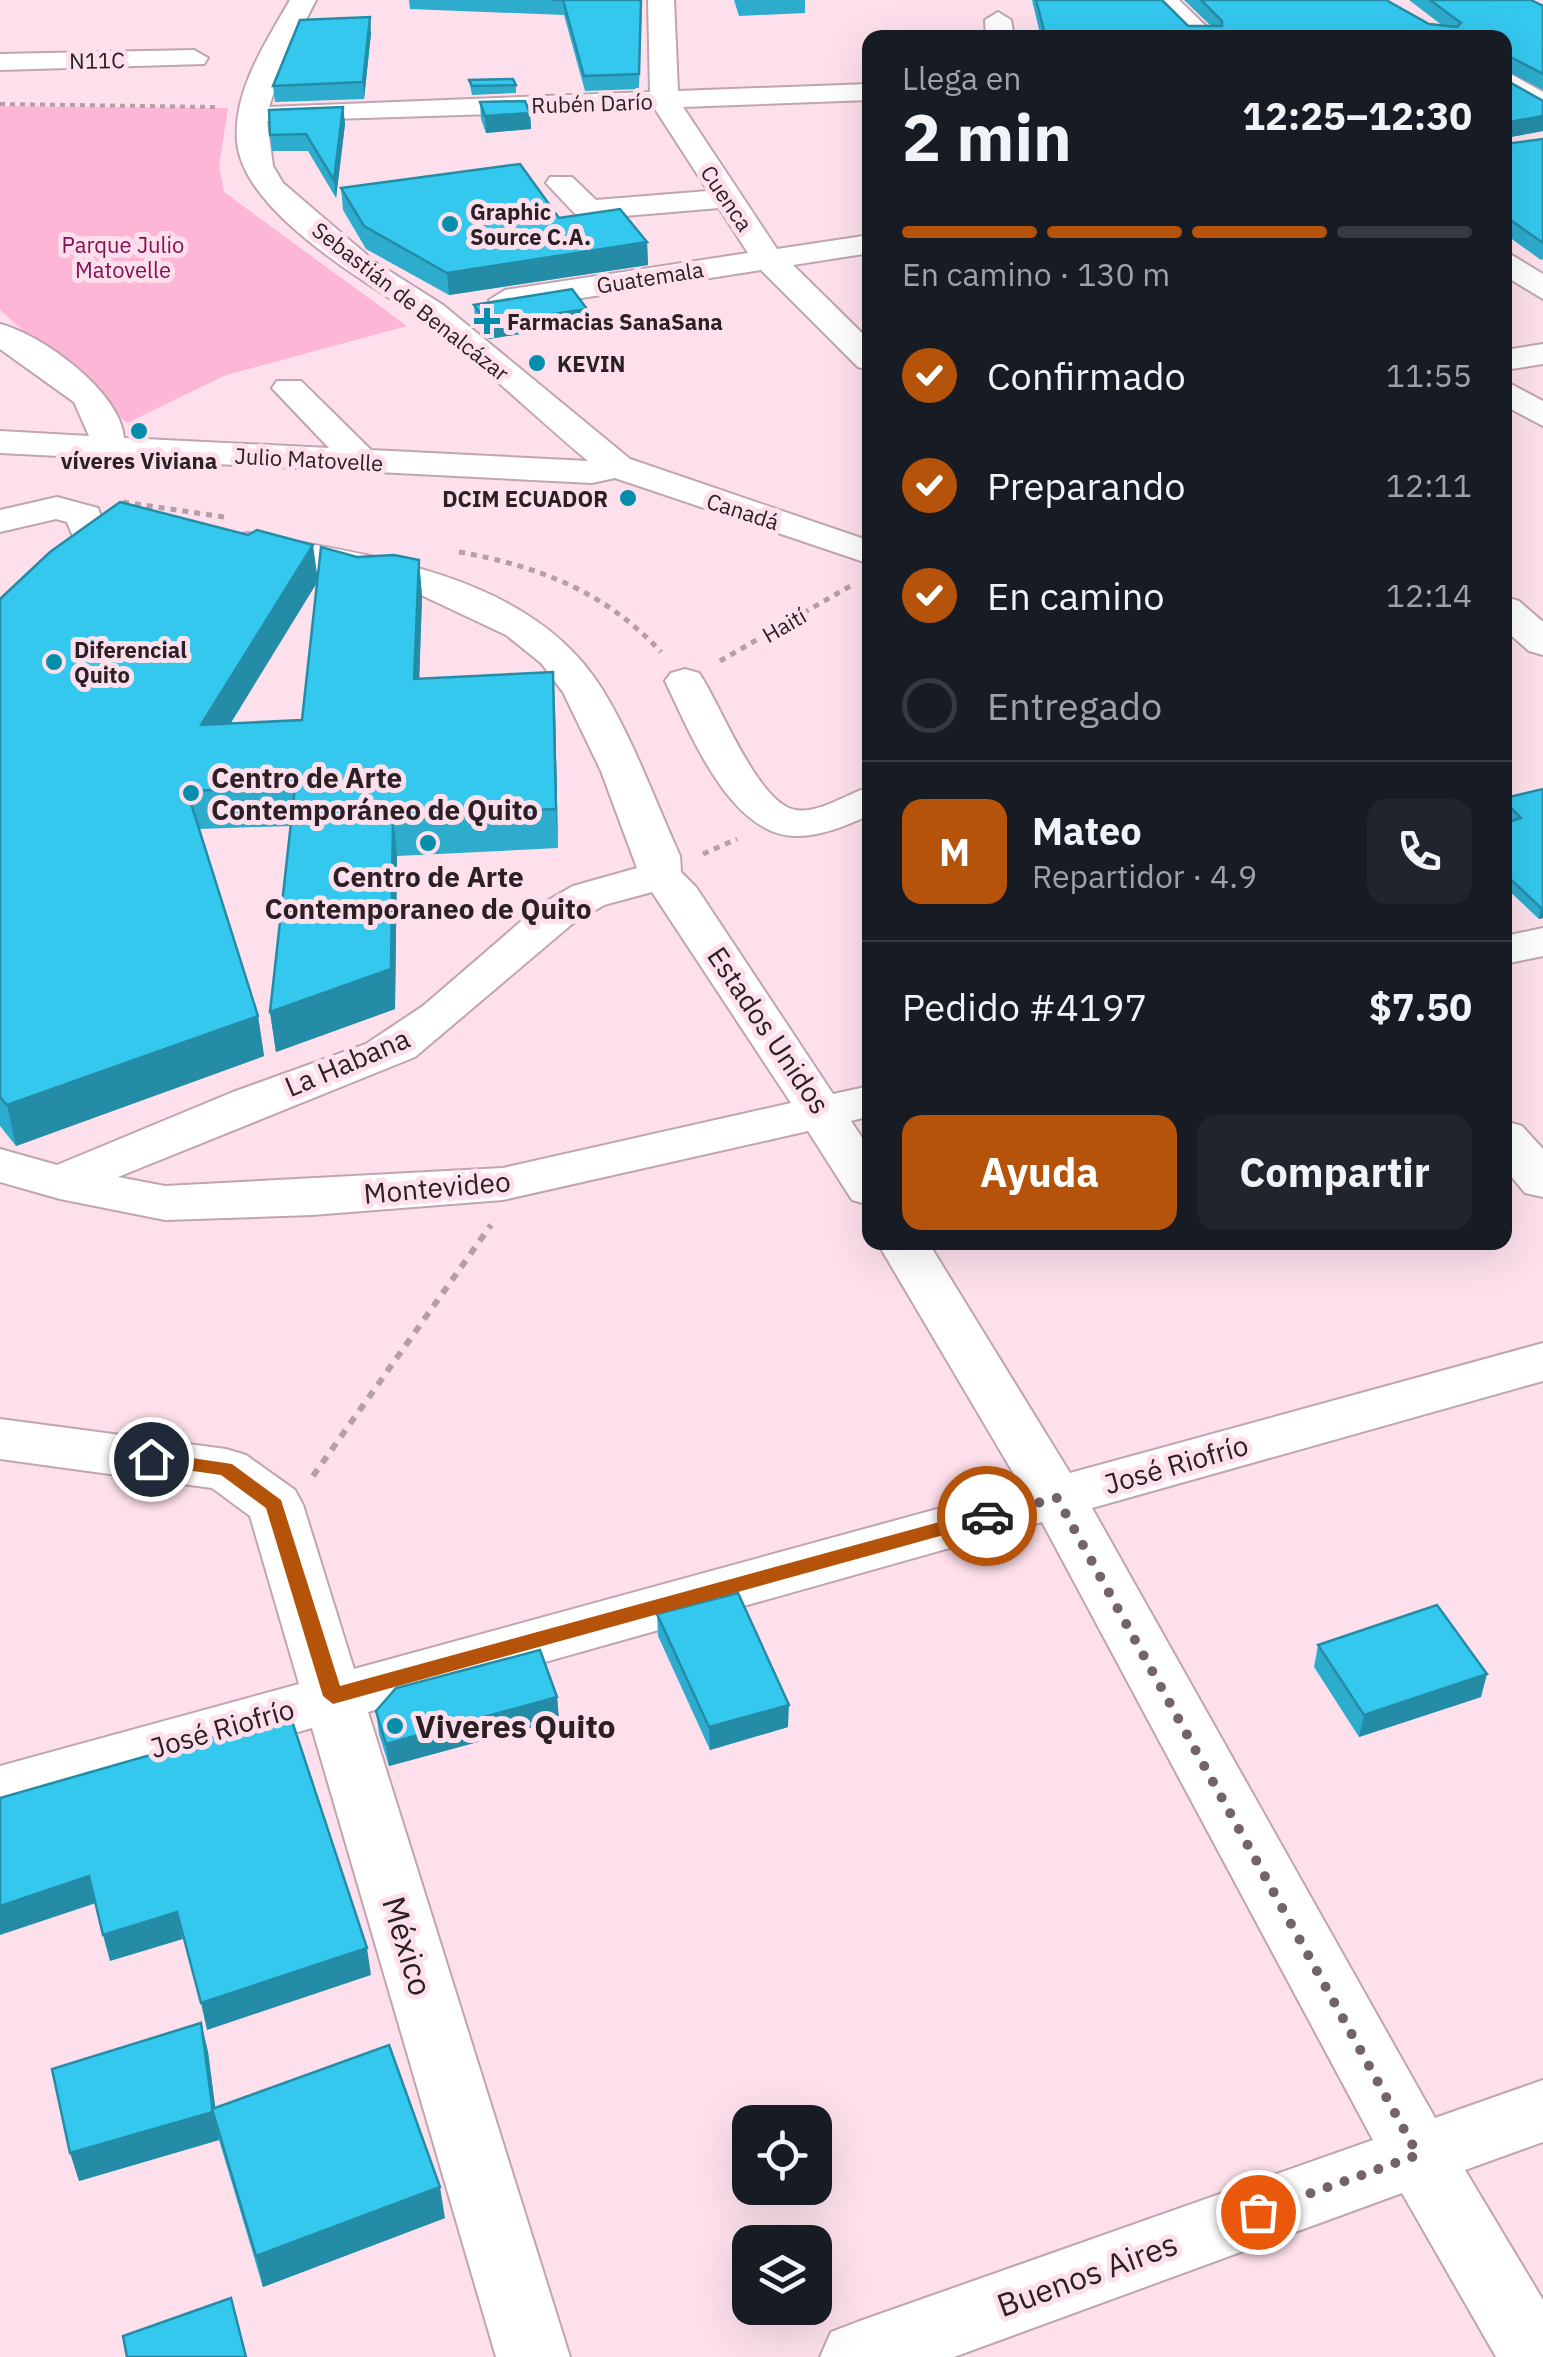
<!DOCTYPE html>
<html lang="es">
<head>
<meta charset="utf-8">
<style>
	:root { --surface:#171b24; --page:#20242c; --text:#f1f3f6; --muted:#9ea1a6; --line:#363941; --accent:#b45309 }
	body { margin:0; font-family:"IBM Plex Sans",sans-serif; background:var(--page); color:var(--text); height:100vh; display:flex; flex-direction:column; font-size:38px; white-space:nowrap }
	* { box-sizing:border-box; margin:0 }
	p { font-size:32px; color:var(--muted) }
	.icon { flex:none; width:55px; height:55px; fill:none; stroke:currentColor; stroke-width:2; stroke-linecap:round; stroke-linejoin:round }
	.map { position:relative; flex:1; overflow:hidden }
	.details { position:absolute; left:862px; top:30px; width:650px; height:1220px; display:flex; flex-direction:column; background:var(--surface); border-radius:20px; box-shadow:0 10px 40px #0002 }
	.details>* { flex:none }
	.controls { position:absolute; left:732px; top:2105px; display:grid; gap:20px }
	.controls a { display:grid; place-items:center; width:100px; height:100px; border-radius:20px; background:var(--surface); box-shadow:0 10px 40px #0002; font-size:50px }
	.pin { position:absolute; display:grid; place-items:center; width:85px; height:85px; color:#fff; margin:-42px; border:5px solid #fff; border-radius:50%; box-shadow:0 2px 10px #0007 }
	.courier { position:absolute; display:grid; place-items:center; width:100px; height:100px; margin:-50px; border:8px solid #b45309; border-radius:50%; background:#fff; color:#222; box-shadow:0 2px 12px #0007 }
	.head em { font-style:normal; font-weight:800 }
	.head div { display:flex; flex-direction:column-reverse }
	.head { display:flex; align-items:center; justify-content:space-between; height:170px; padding:0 40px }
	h1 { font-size:65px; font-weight:800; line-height:75px }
	.bar { display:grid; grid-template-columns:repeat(4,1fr); gap:15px 10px; align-content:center; height:120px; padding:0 40px }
	.bar i { height:12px; border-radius:8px; background:var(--line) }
	.bar .on { background:var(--accent) }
	.bar p { grid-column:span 4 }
	.line { display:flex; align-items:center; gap:25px; padding:0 40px; border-top:2px solid var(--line) }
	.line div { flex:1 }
	.round { display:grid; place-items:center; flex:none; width:105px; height:105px; border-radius:20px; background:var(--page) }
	ol { padding:0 40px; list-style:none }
	li { display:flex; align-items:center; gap:30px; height:110px }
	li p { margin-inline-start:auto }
	li .icon { padding:10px; border-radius:50%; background:var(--accent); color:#fff; stroke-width:4 }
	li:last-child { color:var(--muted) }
	li i { width:55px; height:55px; border:5px solid var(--line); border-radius:50% }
	.action { display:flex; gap:20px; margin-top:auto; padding:20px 40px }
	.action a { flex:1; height:115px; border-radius:20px; background:var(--accent); color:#fff; font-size:40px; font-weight:800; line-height:115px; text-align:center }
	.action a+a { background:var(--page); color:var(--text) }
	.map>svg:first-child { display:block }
</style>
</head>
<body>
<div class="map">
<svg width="1543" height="2357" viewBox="0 0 1543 2357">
	<rect width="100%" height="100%" fill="#fde0ec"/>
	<!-- green -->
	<polygon fill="#fdb6d6" points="0,106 228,108 219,166 224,192 407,326 226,375 127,423 0,310"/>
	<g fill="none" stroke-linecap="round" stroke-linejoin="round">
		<defs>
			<g id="minor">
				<path d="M290 0H316L282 67 269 107 650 92 648 0H674L678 91 870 84V100L683 107 777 249 870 235V253L793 265 870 341V370L858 367 761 270 505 310 494 307 489 300 505 290 748 253 719 208 589 219 578 217 546 183 550 177H572L596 200 708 191 655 109 267 121 273 166 283 183 375 262 443 305 630 459 870 541V564L615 478 592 483 0 453V431L89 436 74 402 0 349V324C41 334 121 392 124 438L329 448 272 388 277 381H301L371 450 588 461C532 414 478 361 419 318 365 280 243 213 237 141 233 91 266 42 290 0Z"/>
				<polygon points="1151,0 1179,0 1218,38 1189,38"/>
				<polygon points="998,12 1011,20 1014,38 986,38 985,20"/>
				<polygon points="194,50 208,58 204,64 0,70 0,54"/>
				<polygon points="1505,71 1543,92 1543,114 1505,92"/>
				<polygon points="1505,251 1543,274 1543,299 1505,276"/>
				<polygon points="1543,344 1543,364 1505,370 1505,350"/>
				<polygon points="1505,381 1543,401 1543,426 1505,406"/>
				<polygon points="57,497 98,508 106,531 100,539 74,539 67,522 56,519 0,532 0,510"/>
				<path d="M248 533C371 556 530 573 602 689 634 741 655 801 680 856L681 872 696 887 833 1094 870 1086V1116L851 1121 870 1150V1205L852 1200 808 1131 503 1200 312 1215 165 1220 60 1199 0 1182V1149L57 1165 233 1092 366 1044 423 1006 540 905 573 886 637 868 601 771 563 692 541 663 506 635 419 594 235 552 229 544 235 536ZM652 892 791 1103 503 1168 165 1186 118 1177 415 1057 572 924 604 905Z"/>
				<polygon points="1505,597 1519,601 1543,622 1543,655 1529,651 1505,630"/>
				<path d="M685 669 699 673C720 703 758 805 796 810 819 814 848 793 870 787V815C847 825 820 837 795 836 729 834 690 732 665 681L671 673Z"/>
				<polygon points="1543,928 1543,956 1505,964 1505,936"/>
				<polygon points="1505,1121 1522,1126 1543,1149 1543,1197 1525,1193 1505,1169"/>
				<polygon points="877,1242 928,1242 1070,1473 1543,1343 1543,1381 1092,1508 1435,2118 1543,2080 1543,2142 1465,2170 1543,2300 1543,2357 1496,2357 1402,2193 954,2357 820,2357 831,2332 857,2322 1373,2140 1042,1522 368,1712 570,2357 496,2357 312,1728 0,1816 0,1766 299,1684 250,1516 212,1488 0,1459 0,1419 226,1449 246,1455 295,1490 303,1505 354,1669 1021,1486"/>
			</g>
		</defs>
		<!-- minor casing -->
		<use href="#minor" stroke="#c0a5b1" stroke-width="4"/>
		<!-- path-far2 -->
		<polyline stroke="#b49ea7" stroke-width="4" stroke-dasharray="5 5" stroke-linecap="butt" points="0,104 217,107"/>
		<!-- path-far1 -->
		<g stroke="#b49ea7" stroke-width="5" stroke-dasharray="6 6" stroke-linecap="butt">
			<polyline points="123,502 224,517"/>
			<path d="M459 552C538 566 606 592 661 652"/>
			<polyline points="720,661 852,585"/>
			<polyline points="703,854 737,839"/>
		</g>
		<!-- path -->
		<polyline stroke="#b49ea7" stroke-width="6" stroke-dasharray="8 8" stroke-linecap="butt" points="313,1476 491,1225"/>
		<!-- minor -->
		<use href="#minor" fill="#fff" fill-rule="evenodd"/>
	</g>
	<!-- wall -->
	<g fill="#2daccd" fill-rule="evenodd">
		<polygon points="409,0 642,0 639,89 585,91 564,15 410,9"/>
		<polygon points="734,0 805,0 805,13 739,16"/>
		<polygon points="1032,0 1162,0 1188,26 1211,26 1184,0 1386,0 1429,24 1443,26 1409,0 1531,0 1543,6 1543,90 1505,70 1506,80 1543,131 1505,138 1505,38 1041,38"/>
		<polygon points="371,33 364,99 275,102 273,86"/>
		<polygon points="469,80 516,85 516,93 472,95"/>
		<polygon points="480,102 530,113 531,129 486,133 481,119"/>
		<polygon points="343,107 345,124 336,198 308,151 272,151 270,135"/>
		<polygon points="1543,139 1543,259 1541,260 1505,234 1505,141 1505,144"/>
		<polygon points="341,188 559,218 647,242 648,265 449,295 366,249 343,210"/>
		<polygon points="474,305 587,309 587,323 489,339 475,319"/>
		<path d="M357 557 419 560 422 597 419 679 555 710 558 848 397 856 395 1009 276 1052 270 1012 290 826 199 829 258 1016 264 1056 16 1146 0 1126V599L317 581ZM317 582 302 720 231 723Z"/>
		<polygon points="1543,789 1543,918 1539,919 1505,887 1505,823 1511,821 1505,815 1505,798"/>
		<polygon points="657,1614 788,1727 710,1750 658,1636"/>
		<polygon points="1318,1645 1481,1697 1359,1737 1314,1667"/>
		<polygon points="557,1697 559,1720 389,1766 379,1734 376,1711"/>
		<polygon points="201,2023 208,2052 215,2108 445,2218 263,2287 219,2140 79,2181"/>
	</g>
	<!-- shaded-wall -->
	<g fill="#248ca7">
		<polygon points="370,17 371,33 364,99 363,82"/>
		<polygon points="343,107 345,124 336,198 334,180"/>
		<polygon points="530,113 531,129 486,133 485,116"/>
		<polygon points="1543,116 1543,131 1505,138 1505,123"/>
		<polygon points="647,242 648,265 449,295 447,273"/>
		<polygon points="587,309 587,323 489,339 488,324"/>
		<polygon points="313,545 318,581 206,763 201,725"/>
		<polygon points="419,560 422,597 418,717 414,679"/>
		<polygon points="553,672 555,710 558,848 556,809"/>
		<polygon points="393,817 397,856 395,1009 276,1052 270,1012"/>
		<polygon points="1541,908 1543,908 1543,918 1539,919"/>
		<polygon points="258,1016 264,1056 16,1146 7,1105"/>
		<polygon points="1487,1674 1481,1697 1359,1737 1364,1715"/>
		<polygon points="557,1697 559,1720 389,1766 386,1744"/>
		<polygon points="789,1705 788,1727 710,1750 709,1727"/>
		<polygon points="89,1876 96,1903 0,1935 0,1906"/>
		<polygon points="177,1912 183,1939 110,1961 103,1935"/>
		<polygon points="367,1948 371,1975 207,2030 201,2003"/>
		<polygon points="201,2023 208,2052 218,2128 212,2111"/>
		<polygon points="213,2112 219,2140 79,2181 70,2153"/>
		<polygon points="440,2187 445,2218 263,2287 256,2256"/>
	</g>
	<!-- building -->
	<g fill="#34c8ee" stroke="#248ca7" stroke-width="2.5">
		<polygon points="553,0 641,0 639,74 584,76 563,0"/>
		<polygon points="1036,0 1162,0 1188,26 1222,26 1222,21 1201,0 1386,0 1429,24 1457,27 1461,23 1430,0 1531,0 1543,6 1543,74 1505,54 1505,38 1046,38"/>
		<polygon points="370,17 363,82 273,86 300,20"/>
		<polygon points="1505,65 1506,80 1543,101 1543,116 1505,123"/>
		<polygon points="513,79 516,85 472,86 469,80"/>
		<polygon points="525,101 530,113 485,116 480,102"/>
		<polygon points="343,107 334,180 306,134 270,135 269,110"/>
		<polygon points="1543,139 1543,243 1505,216 1505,141 1505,144"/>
		<polygon points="520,164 559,218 620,209 647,242 447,273 364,226 341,188"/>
		<polygon points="572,289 587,309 488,324 474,305"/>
		<polygon points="120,502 248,535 257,530 313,545 201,725 302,720 321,547 357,557 394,555 419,560 414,679 553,672 556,809 393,817 391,969 270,1012 295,787 187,791 258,1016 7,1105 0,1097 0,599 50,552"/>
		<polygon points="1543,789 1543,908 1541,908 1505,874 1505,823 1521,818 1505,802 1505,798"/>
		<polygon points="738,1593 789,1705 709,1727 657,1614"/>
		<polygon points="1437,1605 1487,1674 1364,1715 1318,1645"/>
		<polygon points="540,1650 557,1697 386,1744 376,1711 396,1688"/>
		<polygon points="290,1715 367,1948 201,2003 177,1912 103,1935 89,1876 0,1906 0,1798"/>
		<polygon points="201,2023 213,2112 70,2153 52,2069"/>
		<polygon points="389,2045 440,2187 256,2256 212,2109"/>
		<polygon points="231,2298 246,2357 127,2357 123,2336"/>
	</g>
	<!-- route -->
	<polygon fill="#b45309" points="151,1452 232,1464 281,1500 340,1686 987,1509 997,1516 987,1523 333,1704 323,1696 266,1508 221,1475 144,1464 144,1454"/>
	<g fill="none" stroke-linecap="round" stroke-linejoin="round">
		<!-- done -->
		<polyline stroke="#74636b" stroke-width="10" stroke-dasharray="0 18" points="987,1516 1057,1498 1418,2155 1258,2212"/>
	</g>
	<!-- markers -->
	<g fill="#048eac" stroke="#fde0ec" stroke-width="4">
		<circle cx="450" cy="224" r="10"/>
		<path d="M482 306h10v10h10v10h-10v10h-10v-10h-10v-10h10z"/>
		<circle cx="537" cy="363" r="10"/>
		<circle cx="139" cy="431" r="10"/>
		<circle cx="628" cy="498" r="10"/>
		<circle cx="54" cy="662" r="10"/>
		<circle cx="191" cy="793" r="10"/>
		<circle cx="428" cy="843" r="10"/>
		<circle cx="395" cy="1726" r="10"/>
	</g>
	<g text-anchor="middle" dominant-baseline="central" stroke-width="10" stroke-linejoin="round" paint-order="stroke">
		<!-- far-street labels -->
		<g font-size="22" fill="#2b2025" stroke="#fde0ec">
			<text transform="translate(97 60) rotate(-1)">N11C</text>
			<text transform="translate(592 103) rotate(-2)">Rubén Darío</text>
			<text transform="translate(727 198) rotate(56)">Cuenca</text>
			<text transform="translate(650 277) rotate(-9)">Guatemala</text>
			<text transform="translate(411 301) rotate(38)">Sebastián de Benalcázar</text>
			<text transform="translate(309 459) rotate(3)">Julio Matovelle</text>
			<text transform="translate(743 511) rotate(18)">Canadá</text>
			<text transform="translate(784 625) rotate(-30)">Haití</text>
		</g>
		<!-- far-poi labels -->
		<g font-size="22" font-weight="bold" fill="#2b2025" stroke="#fde0ec" text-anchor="start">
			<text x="470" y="211">Graphic<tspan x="470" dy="25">Source C.A.</tspan></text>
			<text x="507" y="321">Farmacias SanaSana</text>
			<text x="557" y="363">KEVIN</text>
			<text x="139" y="460" text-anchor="middle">víveres Viviana</text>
			<text x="608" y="498" text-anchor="end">DCIM ECUADOR</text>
			<text x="74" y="649">Diferencial<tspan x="74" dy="25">Quito</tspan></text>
		</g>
		<!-- far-park labels -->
		<g font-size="22" fill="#841156" stroke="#fde0ec">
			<text x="123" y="244">Parque Julio<tspan x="123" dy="25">Matovelle</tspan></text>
		</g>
		<!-- poi labels -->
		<g font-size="28" font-weight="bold" fill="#2b2025" stroke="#fde0ec" text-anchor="start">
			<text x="211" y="777">Centro de Arte<tspan x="211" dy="32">Contemporáneo de Quito</tspan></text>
			<text x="428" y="876" text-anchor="middle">Centro de Arte<tspan x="428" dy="32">Contemporaneo de Quito</tspan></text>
		</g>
		<!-- street labels -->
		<g font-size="28" fill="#2b2025" stroke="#fde0ec">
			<text transform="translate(769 1030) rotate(56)">Estados Unidos</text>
			<text transform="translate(347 1062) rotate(-23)">La Habana</text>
			<text transform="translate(437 1187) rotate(-5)">Montevideo</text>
			<text transform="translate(1176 1464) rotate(-16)">José Riofrío</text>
			<text transform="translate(222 1728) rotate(-16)">José Riofrío</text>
		</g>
		<!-- near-poi labels -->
		<g font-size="32" font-weight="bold" fill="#2b2025" stroke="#fde0ec" text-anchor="start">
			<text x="415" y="1726">Viveres Quito</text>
		</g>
		<!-- near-street labels -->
		<g font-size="32" fill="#2b2025" stroke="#fde0ec">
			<text transform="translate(408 1946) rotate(73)">México</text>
			<text transform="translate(1087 2274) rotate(-20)">Buenos Aires</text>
		</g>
	</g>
</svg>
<div class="controls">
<a><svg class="icon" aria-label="locate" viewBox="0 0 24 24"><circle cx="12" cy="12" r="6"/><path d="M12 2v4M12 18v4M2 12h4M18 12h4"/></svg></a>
<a><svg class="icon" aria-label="layers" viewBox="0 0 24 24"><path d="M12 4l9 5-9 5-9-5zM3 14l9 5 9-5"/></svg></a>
</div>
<div class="pin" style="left:1258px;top:2212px;background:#ea580c"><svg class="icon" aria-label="bag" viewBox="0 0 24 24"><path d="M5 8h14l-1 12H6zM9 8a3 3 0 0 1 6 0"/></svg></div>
<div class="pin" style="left:151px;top:1459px;background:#1f2937"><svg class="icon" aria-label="home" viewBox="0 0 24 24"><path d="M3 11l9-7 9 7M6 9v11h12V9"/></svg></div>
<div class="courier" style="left:987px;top:1516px"><svg class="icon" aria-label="car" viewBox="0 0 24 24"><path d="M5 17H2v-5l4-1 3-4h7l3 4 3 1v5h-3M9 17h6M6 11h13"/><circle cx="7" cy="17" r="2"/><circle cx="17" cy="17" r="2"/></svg></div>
<section class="details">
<div class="head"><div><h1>2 min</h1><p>Llega en</p></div><em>12:25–12:30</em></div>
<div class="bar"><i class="on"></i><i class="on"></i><i class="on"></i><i></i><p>En camino · 130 m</p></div>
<ol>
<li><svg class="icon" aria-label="check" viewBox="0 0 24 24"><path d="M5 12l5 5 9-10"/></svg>Confirmado<p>11:55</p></li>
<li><svg class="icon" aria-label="check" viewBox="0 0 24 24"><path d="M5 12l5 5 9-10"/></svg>Preparando<p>12:11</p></li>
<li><svg class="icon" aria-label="check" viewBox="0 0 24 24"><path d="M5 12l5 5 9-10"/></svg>En camino<p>12:14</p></li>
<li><i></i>Entregado</li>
</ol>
<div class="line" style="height:180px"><b class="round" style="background:var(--accent);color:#fff">M</b><div><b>Mateo</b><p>Repartidor · 4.9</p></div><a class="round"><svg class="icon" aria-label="phone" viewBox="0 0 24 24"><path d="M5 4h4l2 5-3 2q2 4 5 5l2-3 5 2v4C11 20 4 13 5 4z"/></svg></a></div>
<div class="line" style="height:130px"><div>Pedido #4197</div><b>$7.50</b></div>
<div class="action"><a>Ayuda</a><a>Compartir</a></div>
</section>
</div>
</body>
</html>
